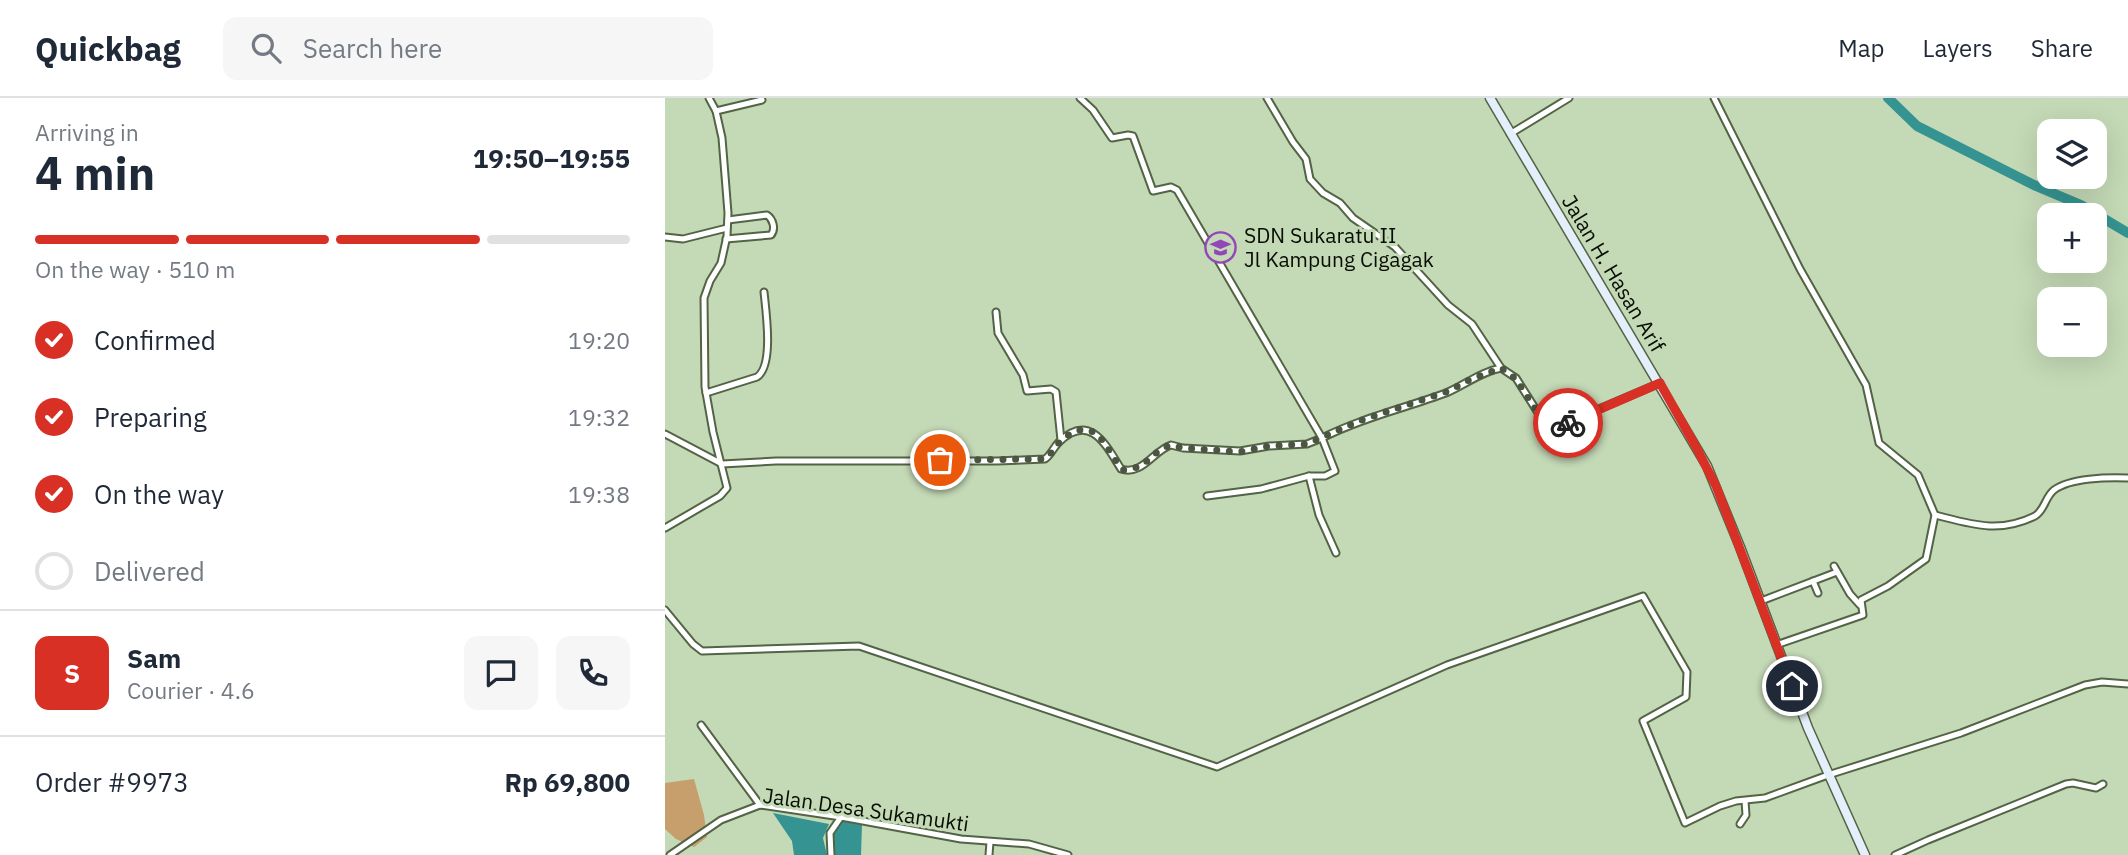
<!DOCTYPE html>
<html lang="en">
<head>
<meta charset="utf-8">
<style>
	:root { --surface:#fff; --page:#f6f6f7; --text:#1f2937; --muted:#747a83; --line:#e0e1e3; --accent:#d93025 }
	body { margin:0; font-family:"IBM Plex Sans",sans-serif; background:var(--page); color:var(--text); height:100vh; display:flex; flex-direction:column; font-size:26px; white-space:nowrap }
	* { box-sizing:border-box; margin:0 }
	p { font-size:23px; color:var(--muted) }
	.icon { flex:none; width:38px; height:38px; fill:none; stroke:currentColor; stroke-width:2; stroke-linecap:round; stroke-linejoin:round }
	.map { position:relative; flex:1; overflow:hidden }
	.drawer { display:flex; flex-direction:column; background:var(--surface); width:665px }
	.drawer>* { flex:none }
	.controls { position:absolute; left:1372px; top:21px; display:grid; gap:14px }
	.controls a { display:grid; place-items:center; width:70px; height:70px; border-radius:14px; background:var(--surface); box-shadow:0 7px 28px #0002; font-size:35px }
	.pin { position:absolute; display:grid; place-items:center; width:60px; height:60px; color:#fff; margin:-30px; border:4px solid #fff; border-radius:50%; box-shadow:0 2px 7px #0007 }
	.courier { position:absolute; display:grid; place-items:center; width:70px; height:70px; margin:-35px; border:5px solid #d93025; border-radius:50%; background:#fff; color:#222; box-shadow:0 2px 9px #0007 }
	.overview em { font-style:normal; font-weight:700 }
	.overview div { display:flex; flex-direction:column-reverse }
	.overview { display:flex; align-items:center; justify-content:space-between; height:119px; padding:0 35px }
	h1 { font-size:46px; font-weight:700; line-height:52px }
	.bar { display:grid; grid-template-columns:repeat(4,1fr); gap:10px 7px; align-content:center; height:84px; padding:0 35px }
	.bar i { height:9px; border-radius:5px; background:var(--line) }
	.bar .on { background:var(--accent) }
	.bar p { grid-column:span 4 }
	.line { display:flex; align-items:center; gap:18px; padding:0 35px; border-top:2px solid var(--line) }
	.line div { flex:1 }
	.round { display:grid; place-items:center; flex:none; width:74px; height:74px; border-radius:14px; background:var(--page) }
	ol { padding:0 35px; list-style:none }
	li { display:flex; align-items:center; gap:21px; height:77px }
	li p { margin-inline-start:auto }
	li .icon { padding:7px; border-radius:50%; background:var(--accent); color:#fff; stroke-width:4 }
	li:last-child { color:var(--muted) }
	li i { width:38px; height:38px; border:4px solid var(--line); border-radius:50% }
	header { display:flex; align-items:center; gap:42px; box-sizing:border-box; height:98px; padding:0 35px; background:var(--surface); border-bottom:2px solid var(--line) }
	header strong { font-size:33px }
	nav { display:flex; gap:38px; margin-inline-start:auto; font-size:24px }
	.search { width:490px; height:63px; background:var(--page); display:flex; align-items:center; gap:18px; box-sizing:border-box; padding:0 24px; border-radius:14px; color:var(--muted); font-size:26px }
	main { display:flex; flex:1; min-height:0 }
	.map>svg:first-child { display:block }
</style>
</head>
<body>
<header>
<strong>Quickbag</strong>
<div class="search"><svg class="icon" aria-label="search" viewBox="0 0 24 24"><circle cx="10" cy="10" r="6"/><path d="M15 15l6 6"/></svg>Search here</div>
<nav><a>Map</a><a>Layers</a><a>Share</a></nav>
</header>
<main>
<section class="drawer">
<div class="overview"><div><h1>4 min</h1><p>Arriving in</p></div><em>19:50–19:55</em></div>
<div class="bar"><i class="on"></i><i class="on"></i><i class="on"></i><i></i><p>On the way · 510 m</p></div>
<ol>
<li><svg class="icon" aria-label="check" viewBox="0 0 24 24"><path d="M5 12l5 5 9-10"/></svg>Confirmed<p>19:20</p></li>
<li><svg class="icon" aria-label="check" viewBox="0 0 24 24"><path d="M5 12l5 5 9-10"/></svg>Preparing<p>19:32</p></li>
<li><svg class="icon" aria-label="check" viewBox="0 0 24 24"><path d="M5 12l5 5 9-10"/></svg>On the way<p>19:38</p></li>
<li><i></i>Delivered</li>
</ol>
<div class="line" style="height:126px"><b class="round" style="background:var(--accent);color:#fff">S</b><div><b>Sam</b><p>Courier · 4.6</p></div><a class="round"><svg class="icon" aria-label="chat" viewBox="0 0 24 24"><path d="M4 5h16v11H9l-5 4z"/></svg></a><a class="round"><svg class="icon" aria-label="phone" viewBox="0 0 24 24"><path d="M5 4h4l2 5-3 2q2 4 5 5l2-3 5 2v4C11 20 4 13 5 4z"/></svg></a></div>
<div class="line" style="height:91px"><div>Order #9973</div><b>Rp 69,800</b></div>
</section>
<div class="map">
<svg width="1463" height="757" viewBox="0 0 1463 757">
	<rect width="100%" height="100%" fill="#c4d9b6"/>
	<!-- green -->
	<polygon fill="#c69f6c" points="29,681 39,717 42,739 29,749 11,741 0,731 0,685"/>
	<!-- water -->
	<g fill="#359491">
		<polygon points="108,715 164,726 158,740 162,757 129,757 127,743"/>
		<polygon points="176,723 197,727 196,757 170,757 164,740"/>
	</g>
	<g fill="none" stroke-linecap="round" stroke-linejoin="round">
		<!-- river -->
		<polyline stroke="#359491" stroke-width="10" points="1223,0 1252,28 1371,88 1416,107 1463,135"/>
		<defs>
			<g id="minor">
				<path d="M415 0 428 12 447 40 463 37 468 38 488 93 506 89 512 92 657 340C697 320 740 310 781 295 800 287 815 274 836 270"/>
				<polyline points="602,0 628,44 641,61 645,81 658,95 675,105 688,120 730,149 783,207 807,226 836,270 851,280 882,329 894,328 995,285"/>
				<polyline points="1049,0 1135,171 1201,287 1214,345 1253,377 1270,417 1261,461 1223,488 1196,502 1198,517 1111,547"/>
				<polyline points="51,13 97,2"/>
				<polyline points="845,36 904,0"/>
				<polyline points="0,139 18,141 62,130"/>
				<path d="M61 141 106 137C111 131 108 121 102 117L63 122"/>
				<polyline points="331,214 333,235 358,277 362,293 386,291 391,294 396,342"/>
				<path d="M41 295 92 279C109 268 101 214 99 194"/>
				<path d="M0 336 57 366 111 363H332L380 361C386 357 388 350 394 344 425 314 441 347 456 371 477 378 488 353 506 347L518 350 575 353 604 348 642 346 657 340 670 373 660 378H644L654 417 671 455"/>
				<polyline points="542,398 596,391 644,378"/>
				<path d="M1270 417C1306 426 1334 436 1370 418 1380 412 1380 399 1389 392 1405 380 1443 379 1463 380"/>
				<polyline points="0,430 55,398 62,390 48,334 40,289 39,200 45,183 56,165 62,138 63,115 57,40 51,13 44,0"/>
				<polyline points="1169,468 1185,496 1195,507"/>
				<polyline points="1148,483 1153,495"/>
				<polyline points="1096,503 1172,474"/>
				<polyline points="0,512 28,546 37,553 194,548 552,669 782,567 978,498 1022,574 1021,599 978,623 1020,725 1055,708 1071,703 1100,700 1163,677 1296,635 1420,587 1437,584 1463,586"/>
				<polyline points="36,627 95,707"/>
				<polyline points="1075,726 1081,717 1080,703"/>
				<polyline points="5,757 56,722 95,707 176,719 296,741 364,746 403,757"/>
				<polyline points="166,757 165,735 176,719"/>
				<polyline points="324,757 325,744"/>
				<polyline points="1230,757 1263,742 1401,686 1408,685 1431,690 1438,686"/>
			</g>
			<polyline id="secondary" points="825,0 1042,368 1075,449 1143,630 1200,757"/>
		</defs>
		<!-- minor casing -->
		<use href="#minor" stroke="#526445" stroke-width="9"/>
		<!-- secondary casing -->
		<use href="#secondary" stroke="#526445" stroke-width="11"/>
		<!-- minor -->
		<use href="#minor" stroke="#fff" stroke-width="5"/>
		<!-- secondary -->
		<use href="#secondary" stroke="#e5effb" stroke-width="8"/>
	</g>
	<g fill="none" stroke-linecap="round" stroke-linejoin="round">
		<!-- done -->
		<path stroke="#4a5542" stroke-width="7" stroke-dasharray="0 12.6" d="M275 362 380 361C387 356 391 346 399 340 434 314 441 355 458 372 483 371 486 353 506 347L518 350 575 354 604 348 642 346 694 323 784 293 806 281 836 270 851 281 882 329 887 330 903 325"/>
		<!-- route -->
		<polyline stroke="#d93025" stroke-width="9" points="903,325 995,285 1031,349 1051,388 1127,588"/>
	</g>
	<!-- icons -->
	<defs>
		<symbol id="school-ring" viewBox="-11 -11 22 22"><circle r="9.5" fill="#c4d9b6" stroke="#9246b8" stroke-width="1.5"/><path d="M0-5L7-2L0 1L-7-2ZM-4 1L0 2.5L4 1V4Q0 6-4 4Z" fill="#9246b8"/></symbol>
	</defs>
	<g fill-rule="evenodd">
		<use href="#school-ring" x="538" y="132" width="35" height="35"/>
	</g>
	<g text-anchor="middle" dominant-baseline="central" stroke-width="6" stroke-linejoin="round" paint-order="stroke">
		<!-- poi labels -->
		<g font-size="21" fill="#080e04" stroke="#c4d9b6" text-anchor="start">
			<text x="579" y="137">SDN Sukaratu II<tspan x="579" dy="24">Jl Kampung Cigagak</tspan></text>
		</g>
		<!-- street labels -->
		<g font-size="21" fill="#080e04" stroke="#c4d9b6">
			<text transform="translate(949 175) rotate(59)">Jalan H. Hasan Arif</text>
			<text transform="translate(201 711) rotate(8)">Jalan Desa Sukamukti</text>
		</g>
	</g>
</svg>
<div class="controls">
<a><svg class="icon" aria-label="layers" viewBox="0 0 24 24"><path d="M12 4l9 5-9 5-9-5zM3 14l9 5 9-5"/></svg></a>
<a>+</a>
<a>−</a>
</div>
<div class="pin" style="left:275px;top:362px;background:#ea580c"><svg class="icon" aria-label="bag" viewBox="0 0 24 24"><path d="M5 8h14l-1 12H6zM9 8a3 3 0 0 1 6 0"/></svg></div>
<div class="pin" style="left:1127px;top:588px;background:#1f2937"><svg class="icon" aria-label="home" viewBox="0 0 24 24"><path d="M3 11l9-7 9 7M6 9v11h12V9"/></svg></div>
<div class="courier" style="left:903px;top:325px"><svg class="icon" aria-label="bike" viewBox="0 0 24 24"><circle cx="6" cy="16" r="4"/><circle cx="18" cy="16" r="4"/><path d="M6 16l4-8h5l3 8M10 8l3 8H6M13 5h3"/></svg></div>
</div>
</main>
</body>
</html>
